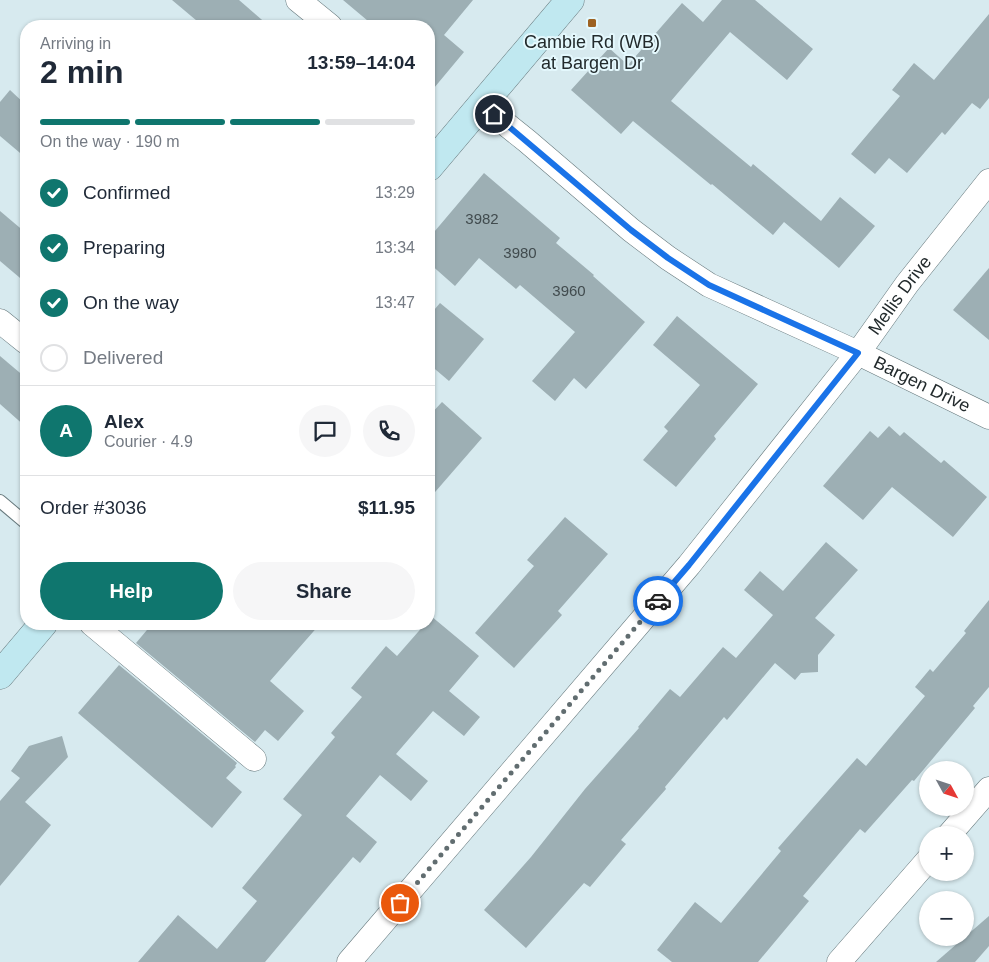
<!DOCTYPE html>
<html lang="en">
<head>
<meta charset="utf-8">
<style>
	:root { --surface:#fff; --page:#f6f6f7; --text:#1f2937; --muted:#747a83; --line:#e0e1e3; --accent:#0f766e }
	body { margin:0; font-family:Arial,sans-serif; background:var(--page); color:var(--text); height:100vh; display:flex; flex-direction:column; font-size:19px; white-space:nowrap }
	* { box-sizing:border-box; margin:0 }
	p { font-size:16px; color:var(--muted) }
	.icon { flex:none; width:28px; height:28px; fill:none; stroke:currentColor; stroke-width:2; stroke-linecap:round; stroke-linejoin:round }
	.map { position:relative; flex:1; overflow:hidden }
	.drawer { position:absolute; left:20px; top:20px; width:415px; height:610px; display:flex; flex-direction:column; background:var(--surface); border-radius:20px; box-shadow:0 1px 4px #0004 }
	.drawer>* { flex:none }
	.needle { width:32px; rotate:130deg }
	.tools { position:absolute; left:919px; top:761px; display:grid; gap:10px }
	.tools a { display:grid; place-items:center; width:55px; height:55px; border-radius:50%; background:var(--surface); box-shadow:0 1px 4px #0004; font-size:25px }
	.pin { position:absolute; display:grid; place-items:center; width:42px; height:42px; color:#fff; margin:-21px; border:2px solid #fff; border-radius:50%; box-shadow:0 1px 5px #0007 }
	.courier { position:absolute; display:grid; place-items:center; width:50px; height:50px; margin:-25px; border:4px solid #1a73e8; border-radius:50%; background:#fff; color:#222; box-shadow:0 1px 6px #0007 }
	.headline em { font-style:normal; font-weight:700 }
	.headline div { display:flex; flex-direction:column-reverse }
	.headline { display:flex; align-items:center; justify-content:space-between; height:85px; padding:0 20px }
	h1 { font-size:32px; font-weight:700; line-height:38px }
	.bar { display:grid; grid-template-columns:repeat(4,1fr); gap:8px 5px; align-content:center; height:60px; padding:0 20px }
	.bar i { height:6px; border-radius:4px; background:var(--line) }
	.bar .active { background:var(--accent) }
	.bar p { grid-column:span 4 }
	.line { display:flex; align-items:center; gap:12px; padding:0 20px; border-top:1px solid var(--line) }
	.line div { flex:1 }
	.round { display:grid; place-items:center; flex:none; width:52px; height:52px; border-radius:26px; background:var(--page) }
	ol { padding:0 20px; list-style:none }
	li { display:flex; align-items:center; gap:15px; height:55px }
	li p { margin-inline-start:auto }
	li .icon { padding:5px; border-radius:50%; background:var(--accent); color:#fff; stroke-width:4 }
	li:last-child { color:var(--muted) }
	li i { width:28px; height:28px; border:2px solid var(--line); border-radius:50% }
	.primary-button { display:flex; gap:10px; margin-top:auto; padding:10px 20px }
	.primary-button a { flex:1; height:58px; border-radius:30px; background:var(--accent); color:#fff; font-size:20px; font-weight:700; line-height:58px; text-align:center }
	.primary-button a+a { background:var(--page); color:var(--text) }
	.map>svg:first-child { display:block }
</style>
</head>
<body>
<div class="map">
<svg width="989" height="962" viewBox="0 0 989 962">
	<rect width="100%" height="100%" fill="#d7eaef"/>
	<!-- building -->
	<g fill="#9dafb4">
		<polygon points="172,0 239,0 269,26 203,26"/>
		<polygon points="343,0 473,0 444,35 464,52 429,94 429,26 374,26"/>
		<polygon points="722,0 755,0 813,49 787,80 730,32 671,101 751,167 753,164 821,221 840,197 875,226 839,268 784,222 773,235 712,184 711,185 633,121 621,134 571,90 609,48 628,65 682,3 703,22"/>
		<polygon points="989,14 989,98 980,109 972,103 945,135 942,132 907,173 889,158 875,174 851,154 900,96 892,90 914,63 934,80"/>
		<polygon points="10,90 26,105 26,158 0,136 0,102"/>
		<polygon points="484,173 560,238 556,243 594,275 593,276 645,322 586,389 574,378 555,401 532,381 575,332 520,285 516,289 479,258 455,286 429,263 429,238"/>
		<polygon points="0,211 26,233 26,283 0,261"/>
		<polygon points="989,268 989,340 953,310"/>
		<polygon points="440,303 484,339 449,381 429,364 429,316"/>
		<polygon points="677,316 758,384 714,436 716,439 676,487 643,460 668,431 664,427 700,385 653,345"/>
		<polygon points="0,356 26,378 26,427 0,404"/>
		<polygon points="442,402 482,438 429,499 429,416"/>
		<polygon points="889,426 900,436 904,432 941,463 944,460 987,497 953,537 892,487 863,520 823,486 870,431 878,438"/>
		<polygon points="565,517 608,554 558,611 562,615 514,668 475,633 534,566 527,560"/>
		<polygon points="826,542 858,570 815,618 835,635 818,655 818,672 801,673 795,680 775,663 727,720 724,717 665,787 666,789 621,840 626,844 590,887 584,883 526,948 484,910 531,857 585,789 639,728 638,727 670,689 680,697 723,647 736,658 773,615 744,590 760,571 783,591"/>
		<polygon points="989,600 989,687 973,706 975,708 914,781 912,780 865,833 860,829 803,896 809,901 758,962 672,962 657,950 695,902 721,923 781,851 778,848 813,808 857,758 866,766 925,696 915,687 930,669 933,672 966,633 964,631"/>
		<polygon points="431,616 479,656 449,691 480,717 464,736 433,711 396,754 428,781 411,801 380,775 346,816 377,842 360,863 353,857 265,962 138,962 178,915 217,949 257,901 242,888 302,815 283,799 335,737 331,733 362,697 351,688 386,646 397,656 425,624 429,624 429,619"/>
		<polygon points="152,624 320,624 270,681 304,711 278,741 265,730 255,742 136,643"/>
		<polygon points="119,665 237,763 235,766 236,767 226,778 242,792 212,828 78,713"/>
		<polygon points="62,736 68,757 25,802 51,825 0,886 0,801 20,778 11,771 29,746"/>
		<polygon points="989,916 989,946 975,962 936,962"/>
	</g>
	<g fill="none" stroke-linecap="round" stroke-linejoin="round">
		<defs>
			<polyline id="lane" points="0,501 26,523"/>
			<g id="street">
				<polyline points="298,0 330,26"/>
				<path id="s1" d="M482 105 527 141 631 230 668 258 709 285 858 353 989 417"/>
				<polyline points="0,321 26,342"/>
				<polyline points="92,624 254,759"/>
				<polyline points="949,835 989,789"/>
				<path id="s2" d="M349 962 689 565 858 353 907 284 989 181"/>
				<polyline points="839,962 928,860"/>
			</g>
			<g id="secondary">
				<polyline points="429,167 570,0"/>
				<polyline points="0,675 43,624"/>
			</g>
		</defs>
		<!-- lane casing -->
		<use href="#lane" stroke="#67797d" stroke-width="14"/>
		<!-- street casing -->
		<use href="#street" stroke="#67797d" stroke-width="25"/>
		<!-- secondary casing -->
		<use href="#secondary" stroke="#67797d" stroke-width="29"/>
		<!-- lane -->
		<use href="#lane" stroke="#fff" stroke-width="12"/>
		<!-- street -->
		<use href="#street" stroke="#fff" stroke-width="24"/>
		<!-- secondary -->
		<use href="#secondary" stroke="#c0e8f0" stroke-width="28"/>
	</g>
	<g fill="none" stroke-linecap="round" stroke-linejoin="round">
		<!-- done -->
		<polyline stroke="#616d70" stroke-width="5" stroke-dasharray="0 9" points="400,903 658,601"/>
		<!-- route -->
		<polyline stroke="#1a73e8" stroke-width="6" points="494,114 631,230 668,258 709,285 858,353 689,565 658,601"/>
	</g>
	<!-- markers -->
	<rect fill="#9d6222" stroke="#e4f8fd" stroke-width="2" x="587" y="18" width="10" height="10" rx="2.5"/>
	<g text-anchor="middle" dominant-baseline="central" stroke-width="4" stroke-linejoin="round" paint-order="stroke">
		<!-- number labels -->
		<g font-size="15" fill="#414b4e">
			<text x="482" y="218">3982</text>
			<text x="520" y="252">3980</text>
			<text x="569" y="290">3960</text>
		</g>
		<!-- poi labels -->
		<g font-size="18" fill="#222a2c" stroke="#e4f8fd">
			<text x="592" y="42">Cambie Rd (WB)<tspan x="592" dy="21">at Bargen Dr</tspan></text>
		</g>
		<!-- street labels -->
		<g font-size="18" fill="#222a2c" stroke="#e4f8fd">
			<text stroke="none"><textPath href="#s2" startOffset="865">Mellis Drive</textPath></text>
			<text stroke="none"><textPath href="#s1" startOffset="525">Bargen Drive</textPath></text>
		</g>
	</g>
</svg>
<div class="tools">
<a><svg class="needle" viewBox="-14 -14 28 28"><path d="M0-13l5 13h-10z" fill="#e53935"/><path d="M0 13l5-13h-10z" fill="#747a83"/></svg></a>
<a>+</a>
<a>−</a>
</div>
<div class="pin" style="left:400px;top:903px;background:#ea580c"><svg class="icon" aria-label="bag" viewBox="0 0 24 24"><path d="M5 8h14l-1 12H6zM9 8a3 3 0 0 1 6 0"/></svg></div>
<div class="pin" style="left:494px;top:114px;background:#1f2937"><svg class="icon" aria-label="home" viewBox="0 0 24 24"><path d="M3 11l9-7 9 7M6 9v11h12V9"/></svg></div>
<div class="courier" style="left:658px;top:601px"><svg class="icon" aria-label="car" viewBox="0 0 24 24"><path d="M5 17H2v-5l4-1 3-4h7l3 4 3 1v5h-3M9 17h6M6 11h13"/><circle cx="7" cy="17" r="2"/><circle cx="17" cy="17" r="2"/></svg></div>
<section class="drawer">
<div class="headline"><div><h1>2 min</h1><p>Arriving in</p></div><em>13:59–14:04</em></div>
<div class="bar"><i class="active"></i><i class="active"></i><i class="active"></i><i></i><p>On the way · 190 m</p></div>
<ol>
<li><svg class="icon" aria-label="check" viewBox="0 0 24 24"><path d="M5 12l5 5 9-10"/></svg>Confirmed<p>13:29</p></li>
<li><svg class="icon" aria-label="check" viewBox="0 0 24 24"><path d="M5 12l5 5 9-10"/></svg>Preparing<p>13:34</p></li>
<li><svg class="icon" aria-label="check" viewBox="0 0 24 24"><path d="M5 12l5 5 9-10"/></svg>On the way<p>13:47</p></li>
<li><i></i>Delivered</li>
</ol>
<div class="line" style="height:90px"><b class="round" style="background:var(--accent);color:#fff">A</b><div><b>Alex</b><p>Courier · 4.9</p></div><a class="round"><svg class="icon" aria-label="chat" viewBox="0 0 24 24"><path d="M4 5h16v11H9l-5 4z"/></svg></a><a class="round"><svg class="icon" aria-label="phone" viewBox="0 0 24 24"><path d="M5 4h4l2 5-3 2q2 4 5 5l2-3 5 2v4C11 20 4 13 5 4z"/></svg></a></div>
<div class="line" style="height:65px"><div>Order #3036</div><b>$11.95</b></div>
<div class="primary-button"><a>Help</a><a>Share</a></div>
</section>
</div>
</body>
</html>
